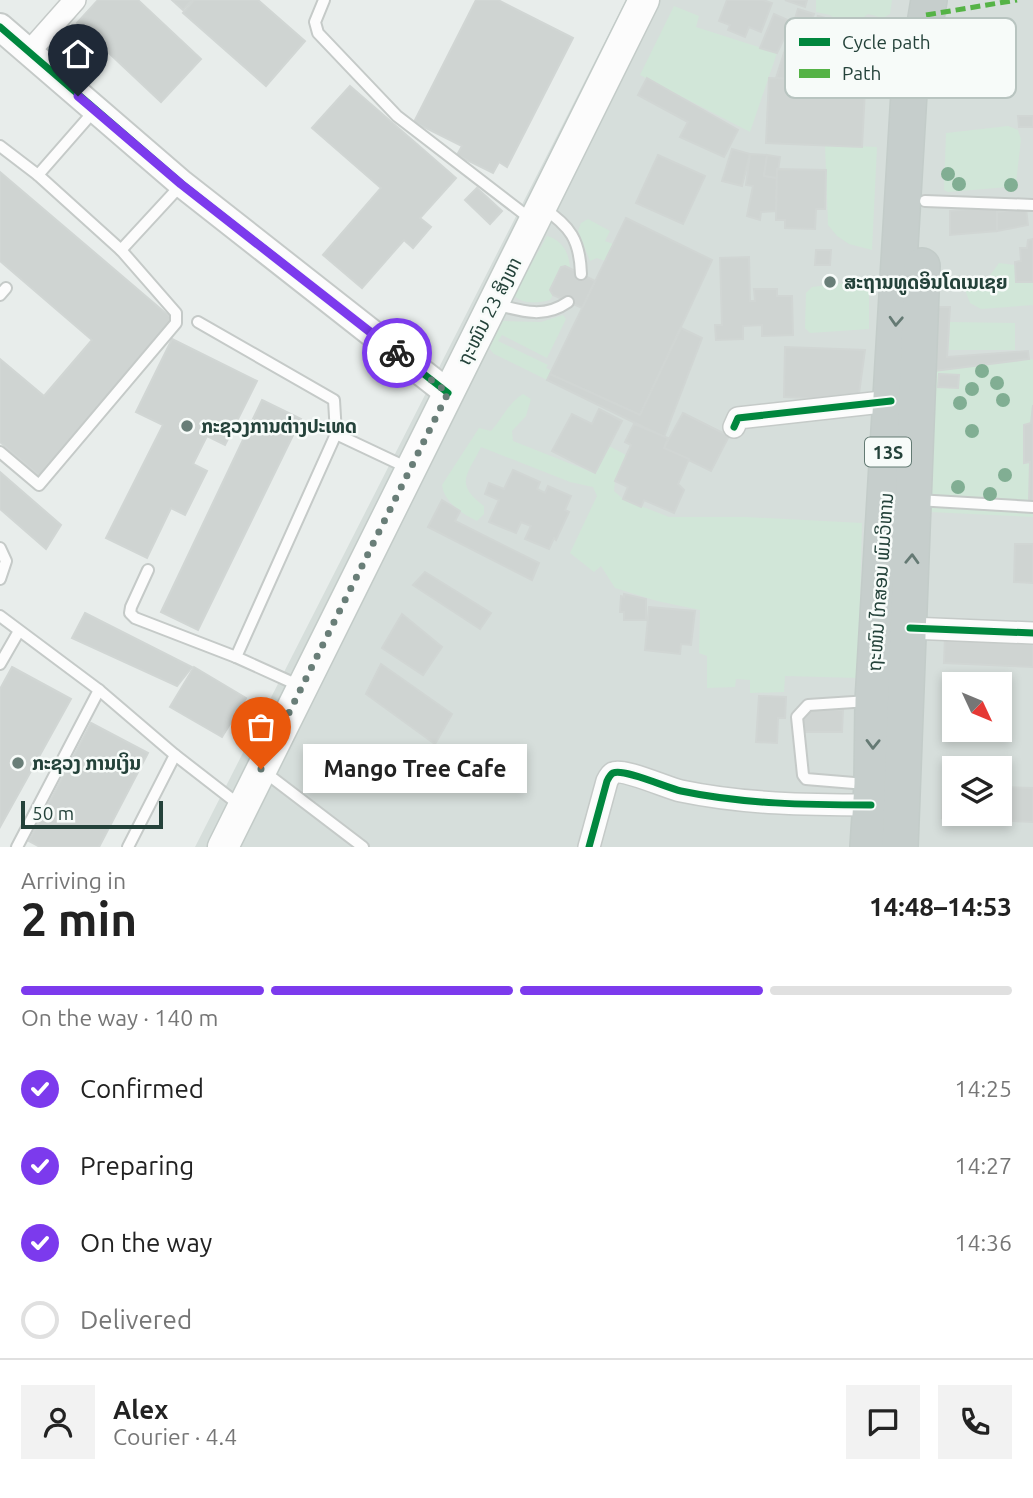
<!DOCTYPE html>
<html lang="en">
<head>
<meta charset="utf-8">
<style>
	:root { --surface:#fff; --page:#f2f2f2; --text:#222; --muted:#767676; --line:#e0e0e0; --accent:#7c3aed }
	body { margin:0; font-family:Ubuntu,"Noto Sans Lao",sans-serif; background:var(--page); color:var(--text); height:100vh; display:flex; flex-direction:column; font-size:26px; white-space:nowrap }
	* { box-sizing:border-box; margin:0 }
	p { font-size:23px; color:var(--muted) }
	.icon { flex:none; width:38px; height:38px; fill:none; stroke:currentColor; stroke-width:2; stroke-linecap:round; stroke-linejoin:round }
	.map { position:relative; height:847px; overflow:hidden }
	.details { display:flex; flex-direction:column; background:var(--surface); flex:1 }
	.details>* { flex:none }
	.needle { width:46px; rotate:134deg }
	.fabs { position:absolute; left:942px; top:672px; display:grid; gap:14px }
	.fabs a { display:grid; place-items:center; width:70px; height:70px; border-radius:0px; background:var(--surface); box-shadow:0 4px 10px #0003; font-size:35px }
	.scale { position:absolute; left:21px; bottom:18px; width:142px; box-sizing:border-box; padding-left:7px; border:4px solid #24423a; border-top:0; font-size:19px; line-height:24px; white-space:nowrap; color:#24423a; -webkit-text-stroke:5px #f7fbf9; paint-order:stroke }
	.pin { position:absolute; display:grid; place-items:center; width:60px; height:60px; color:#fff; margin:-72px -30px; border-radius:50% 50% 50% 0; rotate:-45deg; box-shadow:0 0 7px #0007 }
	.pin .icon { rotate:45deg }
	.courier { position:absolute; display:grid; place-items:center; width:70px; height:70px; margin:-35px; border:5px solid #7c3aed; border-radius:50%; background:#fff; color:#222; box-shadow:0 2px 9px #0007 }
	.bubble { position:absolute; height:49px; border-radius:0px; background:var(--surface); box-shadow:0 4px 10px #0003; font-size:23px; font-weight:600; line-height:49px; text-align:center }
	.headline em { font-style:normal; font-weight:600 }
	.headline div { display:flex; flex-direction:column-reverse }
	.headline { display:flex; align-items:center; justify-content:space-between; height:119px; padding:0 21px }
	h1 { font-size:46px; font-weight:600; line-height:52px }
	.bar { display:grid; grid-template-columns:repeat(4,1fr); gap:10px 7px; align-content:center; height:84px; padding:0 21px }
	.bar i { height:9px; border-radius:5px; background:var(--line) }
	.bar .on { background:var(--accent) }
	.bar p { grid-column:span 4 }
	.line { display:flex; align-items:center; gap:18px; padding:0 21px; border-top:2px solid var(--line) }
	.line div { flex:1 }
	.round { display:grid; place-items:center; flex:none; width:74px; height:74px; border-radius:0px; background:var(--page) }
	ol { padding:0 21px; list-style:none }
	li { display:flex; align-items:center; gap:21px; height:77px }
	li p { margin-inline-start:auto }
	li .icon { padding:7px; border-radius:50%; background:var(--accent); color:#fff; stroke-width:4 }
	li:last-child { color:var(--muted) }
	li i { width:38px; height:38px; border:4px solid var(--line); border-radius:50% }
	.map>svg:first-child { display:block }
</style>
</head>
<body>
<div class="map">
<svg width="1033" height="847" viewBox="0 0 1033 847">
	<rect width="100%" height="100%" fill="#e8edeb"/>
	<!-- built -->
	<path fill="#d6dedb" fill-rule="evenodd" d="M626 0H1033V847H195ZM954 684H999V730H954ZM954 768H999V814H954Z"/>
	<!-- green -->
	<g fill="#d1e6d8">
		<polygon points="816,0 892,0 890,14 883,18 868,14 860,20 838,22 830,15 816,12"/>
		<polygon points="674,6 699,16 696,27 777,53 750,132 640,75"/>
		<polygon points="1008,126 1018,130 1021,139 1016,183 1008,187 948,192 944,190 946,133"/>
		<polygon points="825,145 877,147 872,250 849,244 837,236 828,225"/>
		<polygon points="588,219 610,231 605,241 613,244 605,261 597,258 590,261 578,231 581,223"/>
		<path d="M547 236C562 240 569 252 570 268L565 266 561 268 550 290 553 295 550 300C538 303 522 305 514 295Z"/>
		<polygon points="999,263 1015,265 1016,282 1033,282 1033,305 981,309 970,303 965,290 968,281 986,281"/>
		<polygon points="869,280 869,329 810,333 805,328 806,293 812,287"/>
		<polygon points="563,315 566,319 547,358 502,335 498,341 548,365 546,368 552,371 547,380 494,354 489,348 503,321 541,322"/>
		<polygon points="950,322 1015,323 1015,350 949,350"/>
		<polygon points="1033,359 1033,517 930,512 933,371"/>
		<path d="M523 394 531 399 526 416 512 431 513 441 594 473 609 446 626 455 615 481 614 491 623 499 669 517H745L862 523 858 678 785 676 784 692 750 693V680L736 679 735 687 707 688V656L699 653 700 610 657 601 615 588 601 566 594 572 570 553 597 496 593 487 570 482 481 447C467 476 454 483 484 506V514L477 521C462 514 444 502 442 485L479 428 491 431C503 418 508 403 523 394Z"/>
	</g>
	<!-- building -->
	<g fill="#cfd4d2" stroke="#d1d6d4" stroke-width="2">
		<polygon points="98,0 138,0 201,59 161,102 77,23"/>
		<polygon points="172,0 192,0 183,10"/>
		<polygon points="194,0 258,0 305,41 266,86 183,13"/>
		<polygon points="476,0 498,0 573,38 507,167 499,162 493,173 457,155 462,146 414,122"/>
		<polygon points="727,0 763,0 772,3 761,32 749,27 745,37 728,30 730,25 719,21"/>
		<polygon points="785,0 807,0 805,7"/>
		<polygon points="798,9 814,14 792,79 776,78"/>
		<polygon points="774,14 792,22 777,53 760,48"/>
		<polygon points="818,16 858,27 854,44 846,43 838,71 798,60 810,25 814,25"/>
		<polygon points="647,78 738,130 724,157 680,137 688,122 638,95"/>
		<polygon points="769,78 823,80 823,88 865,90 862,147 766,143"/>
		<polygon points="350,86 456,178 420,218 431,227 413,248 404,240 362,288 323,255 381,188 312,128"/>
		<polygon points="1018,116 1033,116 1033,127 1019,127"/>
		<polygon points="732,149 750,154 742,186 722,181"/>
		<polygon points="750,154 767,155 764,176 777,178 776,211 761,212 760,220 747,216 753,186 746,185"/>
		<polygon points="658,155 705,176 683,224 636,203"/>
		<polygon points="767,155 780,157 777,178 764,176"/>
		<polygon points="777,169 826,170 825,209 816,209 815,229 785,228 785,220 776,220"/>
		<polygon points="0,172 175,321 42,478 0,442 0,359 44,396 92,340 0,261"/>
		<polygon points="477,188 502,211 490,224 465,200"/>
		<polygon points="997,206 997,231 950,235 950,211"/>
		<polygon points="1026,209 1028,225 997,231 997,212"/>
		<polygon points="626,218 712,260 640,415 550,374"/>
		<polygon points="1033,239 1033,282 1016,282 1015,262 1021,261 1020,248 1027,248 1028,240"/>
		<polygon points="816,250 831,250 830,265 815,265"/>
		<polygon points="749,257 750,301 755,301 754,289 777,289 777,296 792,296 793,335 762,336 762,325 743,326 743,339 716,340 715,325 722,325 720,258"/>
		<polygon points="565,266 595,281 582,308 553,295 550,290 561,267"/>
		<polygon points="935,307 950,307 947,357 1028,351 1029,359 933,371"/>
		<polygon points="681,328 702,338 664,437 547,380 550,374 640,415"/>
		<polygon points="172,339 257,381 225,445 207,436 193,464 207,471 185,515 171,508 147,558 106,538 163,425 136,412"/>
		<polygon points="785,347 865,350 858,401 809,402 807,398 784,397"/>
		<polygon points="939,374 959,375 958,388 938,387"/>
		<polygon points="262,400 301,419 198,630 161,612"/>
		<polygon points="1033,405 1033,501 1029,501 1030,462 1024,463 1024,425 1031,423"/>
		<polygon points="599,409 622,421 595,473 552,451 572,414 592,424"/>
		<polygon points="683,413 729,436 711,471 664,448"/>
		<polygon points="634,424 668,438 664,448 689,459 678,484 684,490 674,513 644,500 641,507 623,499 628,487 615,481 631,445 625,442"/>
		<polygon points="513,470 540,482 537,489 545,493 548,486 571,496 565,510 569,512 556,540 554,538 549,549 525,539 531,526 521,522 516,533 489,522 499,500 485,494 489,483 504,489"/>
		<polygon points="0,472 61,525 46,549 0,509"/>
		<polygon points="442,500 460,511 455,521 539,563 532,580 428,527"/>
		<polygon points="1015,544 1033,544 1033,583 1014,582"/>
		<polygon points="425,572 491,613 480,629 413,585"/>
		<polygon points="624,594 646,599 646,620 624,620 624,612 620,612 621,596 624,597"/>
		<polygon points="649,607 695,611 691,645 681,644 680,654 645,650"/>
		<polygon points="85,613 192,667 177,686 72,638"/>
		<polygon points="402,614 442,647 423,675 382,648"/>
		<polygon points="945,636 1033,640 1033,667 944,663"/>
		<polygon points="381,664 452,714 435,744 366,694"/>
		<polygon points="12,667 71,699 0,827 0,689"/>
		<polygon points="194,667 246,698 222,737 170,707"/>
		<polygon points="759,696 786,697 785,718 778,718 777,743 756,742"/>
		<polygon points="798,710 843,710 842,732 797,732"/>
		<polygon points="91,723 148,753 99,847 40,847 29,841"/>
		<polygon points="943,785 954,785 954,814 999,814 999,787 1033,788 1033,822 942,818"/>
	</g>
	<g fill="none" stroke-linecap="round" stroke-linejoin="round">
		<defs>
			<g id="service">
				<polyline points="324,0 315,22 318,33 397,116 532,220"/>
				<polyline points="0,146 38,175 94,111"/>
				<polyline points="925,201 1033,205"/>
				<path d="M543 208C570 226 580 240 581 274"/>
				<polyline points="121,250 181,185"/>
				<polyline points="0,295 6,288"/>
				<path d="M495 304C521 311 544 319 568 302"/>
				<polyline points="198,322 334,400 336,434 236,657"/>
				<polyline points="336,434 408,468"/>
				<polyline points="0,452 39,485 176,323 176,313 121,250 38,175"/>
				<polyline points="917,500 1033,507"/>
				<polyline points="0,548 6,561 0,579"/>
				<polyline points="148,570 131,607 130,613 135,618 236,657 300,686"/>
				<polyline points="0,616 99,690 175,755 128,847"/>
				<polyline points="0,664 19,631"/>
				<polyline points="175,755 242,807"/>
				<polyline points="262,770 363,847"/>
				<polyline points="866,784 806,779 803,775 797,717 808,705 869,701"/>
				<polyline points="17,847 99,690"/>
			</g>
			<g id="minor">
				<polyline points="29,52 75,0"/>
				<polyline points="734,427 738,418 891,401"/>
				<polyline points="910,628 1033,633"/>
				<path d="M589 847 607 781C608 779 611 774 613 773 624 768 667 788 681 791 743 804 807 805 871 805"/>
			</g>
			<polyline id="tertiary" points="0,27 182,184 448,393"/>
			<polyline id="secondary" points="223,847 644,0"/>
			<g id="trunk">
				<polyline points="868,847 872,784 873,701 910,76 919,60 929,0"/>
				<polyline points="900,847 922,266"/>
			</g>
		</defs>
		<!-- service casing -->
		<use href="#service" stroke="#c5cac8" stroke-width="14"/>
		<!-- minor casing -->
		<use href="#minor" stroke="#c5cac8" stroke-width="24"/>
		<!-- tertiary casing -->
		<use href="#tertiary" stroke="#c5cac8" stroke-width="30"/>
		<!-- secondary casing -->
		<use href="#secondary" stroke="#c3cbc8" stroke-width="33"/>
		<!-- trunk casing -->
		<use href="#trunk" stroke="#c3ccc9" stroke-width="38"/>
		<!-- service -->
		<use href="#service" stroke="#fcfcfc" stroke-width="10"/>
		<!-- minor -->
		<use href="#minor" stroke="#fcfcfc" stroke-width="21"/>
		<!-- tertiary -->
		<use href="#tertiary" stroke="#fcfcfc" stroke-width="26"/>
		<!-- secondary -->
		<use href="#secondary" stroke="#fcfcfc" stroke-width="30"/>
		<!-- trunk -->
		<use href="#trunk" stroke="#c6cecc" stroke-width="35"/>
		<!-- quiet -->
		<polyline stroke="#55b346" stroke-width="5" stroke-dasharray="10 5" stroke-linecap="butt" points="926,15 1017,0"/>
		<defs>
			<g id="cycleway">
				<polyline points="0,27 182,184 448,393"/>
				<polyline points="734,427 738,418 891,401"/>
				<polyline points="910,628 1033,633"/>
				<path d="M589 847 607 781C608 779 611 774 613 773 624 768 667 788 681 791 743 804 807 805 871 805"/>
			</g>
		</defs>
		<!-- cycleway casing -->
		<use href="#cycleway" stroke="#f7fbf9" stroke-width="11"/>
		<!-- cycleway -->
		<use href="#cycleway" stroke="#00873e" stroke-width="7"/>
	</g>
	<!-- trees -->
	<g fill="#81ae93">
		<circle cx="948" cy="174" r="7"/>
		<circle cx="959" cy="184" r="7"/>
		<circle cx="1011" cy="185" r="7"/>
		<circle cx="982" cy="371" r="7"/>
		<circle cx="997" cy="383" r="7"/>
		<circle cx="972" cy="389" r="7"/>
		<circle cx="1003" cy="400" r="7"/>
		<circle cx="960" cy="403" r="7"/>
		<circle cx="972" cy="431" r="7"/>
		<circle cx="1005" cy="475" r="7"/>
		<circle cx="958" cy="487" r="7"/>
		<circle cx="990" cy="494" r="7"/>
	</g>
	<!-- one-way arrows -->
	<defs><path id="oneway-chevron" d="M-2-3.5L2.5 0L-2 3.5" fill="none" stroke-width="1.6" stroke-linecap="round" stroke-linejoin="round" transform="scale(1.75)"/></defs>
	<g stroke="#657a74">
		<use href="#oneway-chevron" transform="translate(896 321) rotate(93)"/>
		<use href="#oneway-chevron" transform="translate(912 559) rotate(-88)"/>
		<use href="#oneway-chevron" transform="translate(873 744) rotate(91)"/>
	</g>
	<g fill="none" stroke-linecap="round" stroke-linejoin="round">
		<!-- done -->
		<polyline stroke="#697e78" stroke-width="7" stroke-dasharray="0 12.6" points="261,769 448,393 397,353"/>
		<!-- route -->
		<polyline stroke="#7c3aed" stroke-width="9" points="78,96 181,184 397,353"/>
	</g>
	<!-- markers -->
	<g fill="#697e78" stroke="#f7fbf9" stroke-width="2.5">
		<circle cx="830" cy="282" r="7"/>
		<circle cx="187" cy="426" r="7"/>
		<circle cx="18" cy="763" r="7"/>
	</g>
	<g text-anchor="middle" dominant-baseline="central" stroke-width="5" stroke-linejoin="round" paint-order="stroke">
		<!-- shield labels -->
		<rect fill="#f7fbf9" stroke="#637a73" stroke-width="2" x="865" y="437.5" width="46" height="29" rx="5"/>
		<g font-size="18" font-weight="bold" fill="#24423a">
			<text x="888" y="452">13S</text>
		</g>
		<!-- poi labels -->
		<g font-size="19" font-weight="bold" fill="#24423a" stroke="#f7fbf9" text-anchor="start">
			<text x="844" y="282">ສະຖານທູດອິນໂດເນເຊຍ</text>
			<text x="201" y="426">ກະຊວງການຕ່າງປະເທດ</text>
			<text x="32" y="763">ກະຊວງ ການເງິນ</text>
		</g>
		<!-- street labels -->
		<g font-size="19" fill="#24423a" stroke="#f7fbf9">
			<text transform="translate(489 311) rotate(-63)">ຖະໜົນ 23 ສິງຫາ</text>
			<text transform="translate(880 582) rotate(-86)">ຖະໜົນ ໄກສອນ ພົມວິຫານ</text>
		</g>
	</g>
	<!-- legend -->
	<rect x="785" y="18" width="231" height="80" rx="10" fill="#f7fbf9" stroke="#b8c4c0" stroke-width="2"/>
	<rect x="799" y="38" width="31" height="8" fill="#00873e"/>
	<rect x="799" y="69" width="31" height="9" fill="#55b346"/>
	<g font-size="19" fill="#24423a">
		<text x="842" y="49">Cycle path</text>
		<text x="842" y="80">Path</text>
	</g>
</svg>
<div class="fabs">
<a><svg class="needle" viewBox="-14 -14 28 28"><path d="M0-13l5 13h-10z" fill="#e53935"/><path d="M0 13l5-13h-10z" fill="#767676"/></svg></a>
<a><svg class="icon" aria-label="layers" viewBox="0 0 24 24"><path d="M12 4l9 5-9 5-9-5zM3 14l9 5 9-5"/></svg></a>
</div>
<div class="scale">50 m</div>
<div class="pin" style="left:261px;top:769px;background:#ea580c"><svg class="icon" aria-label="bag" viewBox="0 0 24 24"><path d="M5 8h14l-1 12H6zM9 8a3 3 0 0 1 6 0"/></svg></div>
<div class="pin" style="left:78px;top:96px;background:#1f2937"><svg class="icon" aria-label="home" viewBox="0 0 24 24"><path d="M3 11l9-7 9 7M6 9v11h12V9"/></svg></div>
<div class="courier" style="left:397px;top:353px"><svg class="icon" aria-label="bike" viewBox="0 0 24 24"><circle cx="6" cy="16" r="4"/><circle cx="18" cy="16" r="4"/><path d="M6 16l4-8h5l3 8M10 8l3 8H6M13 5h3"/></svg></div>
<div class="bubble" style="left:303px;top:744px;width:224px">Mango Tree Cafe</div>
</div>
<section class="details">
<div class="headline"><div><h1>2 min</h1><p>Arriving in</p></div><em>14:48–14:53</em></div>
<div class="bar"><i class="on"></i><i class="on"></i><i class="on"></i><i></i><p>On the way · 140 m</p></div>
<ol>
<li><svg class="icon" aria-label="check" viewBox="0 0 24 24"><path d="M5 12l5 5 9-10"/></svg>Confirmed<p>14:25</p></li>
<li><svg class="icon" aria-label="check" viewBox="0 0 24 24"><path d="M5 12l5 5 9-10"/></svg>Preparing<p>14:27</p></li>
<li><svg class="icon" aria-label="check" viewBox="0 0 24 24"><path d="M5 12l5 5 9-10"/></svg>On the way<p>14:36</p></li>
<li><i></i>Delivered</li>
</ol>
<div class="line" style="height:126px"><a class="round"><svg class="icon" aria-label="person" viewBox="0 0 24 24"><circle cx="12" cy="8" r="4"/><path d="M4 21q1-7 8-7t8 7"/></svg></a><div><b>Alex</b><p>Courier · 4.4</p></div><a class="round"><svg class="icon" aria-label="chat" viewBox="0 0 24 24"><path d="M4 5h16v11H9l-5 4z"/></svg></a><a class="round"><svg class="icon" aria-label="phone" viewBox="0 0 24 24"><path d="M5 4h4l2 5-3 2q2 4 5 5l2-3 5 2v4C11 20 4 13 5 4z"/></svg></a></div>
</section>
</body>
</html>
